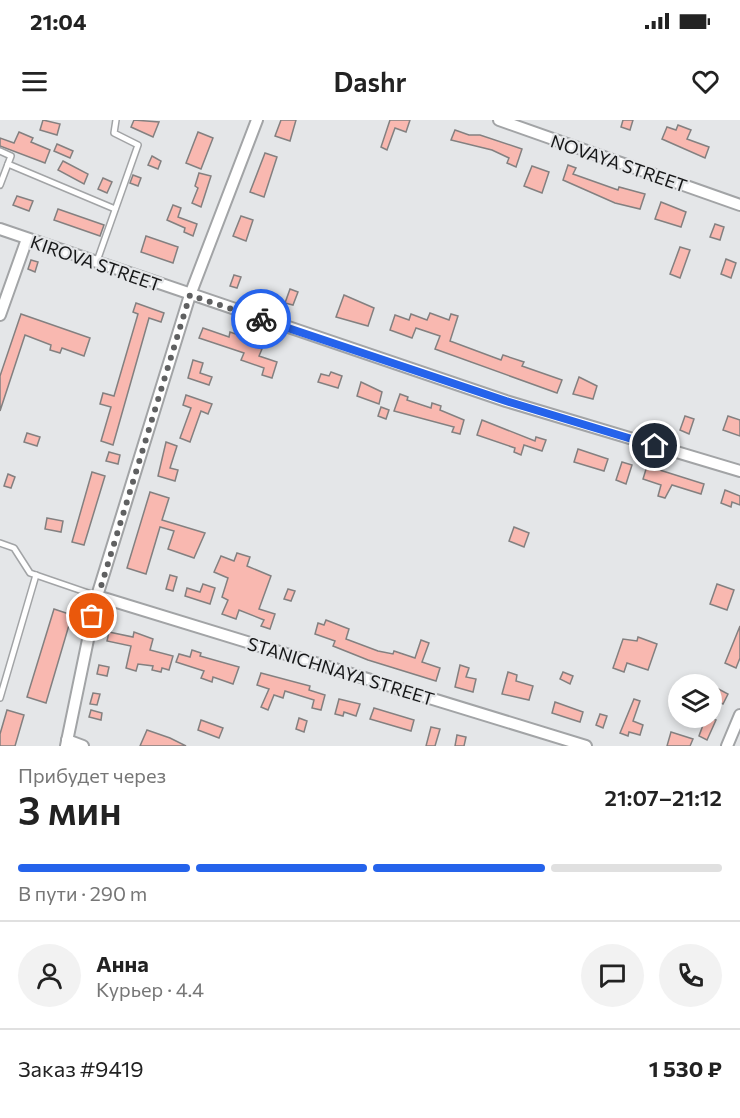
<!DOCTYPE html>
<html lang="ru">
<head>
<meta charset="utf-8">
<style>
	:root { --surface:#fff; --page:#f2f2f2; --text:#222; --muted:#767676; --line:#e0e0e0; --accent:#2563eb }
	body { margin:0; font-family:Commissioner,sans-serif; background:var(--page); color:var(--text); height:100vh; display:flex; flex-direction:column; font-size:22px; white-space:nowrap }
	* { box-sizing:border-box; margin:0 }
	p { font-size:20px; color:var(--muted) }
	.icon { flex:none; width:33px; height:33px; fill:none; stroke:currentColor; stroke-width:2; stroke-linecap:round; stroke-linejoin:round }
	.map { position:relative; height:626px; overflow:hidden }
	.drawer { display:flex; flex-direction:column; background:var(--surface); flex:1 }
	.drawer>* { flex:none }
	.buttons { position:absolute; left:668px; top:554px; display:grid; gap:12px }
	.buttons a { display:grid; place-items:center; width:54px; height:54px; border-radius:50%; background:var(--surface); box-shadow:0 3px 9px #0003; font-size:30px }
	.pin { position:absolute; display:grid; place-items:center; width:51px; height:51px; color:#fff; margin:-26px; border:3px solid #fff; border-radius:50%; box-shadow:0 2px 6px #0007 }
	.courier { position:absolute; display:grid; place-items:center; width:60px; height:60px; margin:-30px; border:4px solid #2563eb; border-radius:50%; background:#fff; color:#222; box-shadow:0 2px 8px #0007 }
	.head em { font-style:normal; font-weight:600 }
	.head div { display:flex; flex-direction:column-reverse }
	.head { display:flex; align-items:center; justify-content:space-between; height:102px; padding:0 18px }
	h1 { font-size:39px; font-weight:600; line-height:45px }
	.bar { display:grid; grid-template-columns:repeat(4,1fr); gap:9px 6px; align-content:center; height:72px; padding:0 18px }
	.bar i { height:8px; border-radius:4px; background:var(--line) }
	.bar .active { background:var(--accent) }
	.bar p { grid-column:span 4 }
	.line { display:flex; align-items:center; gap:15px; padding:0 18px; border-top:2px solid var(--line) }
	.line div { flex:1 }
	.round { display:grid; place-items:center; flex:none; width:63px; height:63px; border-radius:32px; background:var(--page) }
	.status { display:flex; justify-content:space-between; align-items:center; height:42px; padding:0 30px; background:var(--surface); direction:ltr }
	.status svg { height:16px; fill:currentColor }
	header { display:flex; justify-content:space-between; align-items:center; height:78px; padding:0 18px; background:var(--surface); font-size:27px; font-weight:600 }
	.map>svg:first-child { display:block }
</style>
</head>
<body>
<div class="status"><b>21:04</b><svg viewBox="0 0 49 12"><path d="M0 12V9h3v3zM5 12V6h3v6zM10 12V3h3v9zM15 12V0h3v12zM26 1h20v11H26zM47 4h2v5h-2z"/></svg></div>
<header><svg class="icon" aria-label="menu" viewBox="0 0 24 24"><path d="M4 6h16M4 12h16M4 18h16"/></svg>Dashr<svg class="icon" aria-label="heart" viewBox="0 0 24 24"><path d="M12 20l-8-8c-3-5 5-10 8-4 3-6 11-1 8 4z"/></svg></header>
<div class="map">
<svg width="740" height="626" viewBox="0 0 740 626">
	<rect width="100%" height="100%" fill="#e4e6e8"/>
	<!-- building -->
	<g fill="#f9b8b0" stroke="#838080" stroke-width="1.5">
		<polygon points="43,0 60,4 57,15 40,10"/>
		<polygon points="134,0 159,2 153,17 131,7"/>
		<polygon points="281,0 296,0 290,21 275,16"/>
		<polygon points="390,0 410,0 406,12 395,8 387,30 381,27"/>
		<polygon points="623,0 633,0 630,10 621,7"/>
		<polygon points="678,5 691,10 687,19 709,27 705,38 662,19 667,7 676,10"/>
		<polygon points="455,10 469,15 480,15 522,29 516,47 507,43 509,38 492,30 451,20"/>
		<polygon points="19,12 33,18 31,22 50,30 45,43 0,26 0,18 14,23"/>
		<polygon points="198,12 213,18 201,49 186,43"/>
		<polygon points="57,24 73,31 70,38 54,31"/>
		<polygon points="265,33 277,37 264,77 250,72"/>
		<polygon points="152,36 161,41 158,49 148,45"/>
		<polygon points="63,41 88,54 84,64 58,50"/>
		<polygon points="568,45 576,48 573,54 618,70 619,67 645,74 640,89 615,83 563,60"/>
		<polygon points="532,46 549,52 542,73 524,66"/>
		<polygon points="199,53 211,56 201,87 192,83 198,68 195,66"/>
		<polygon points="133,55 141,58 138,66 130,63"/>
		<polygon points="103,58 112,62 107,73 98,69"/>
		<polygon points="17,76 33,81 29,91 13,85"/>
		<polygon points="661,82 686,92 681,107 655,99"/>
		<polygon points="173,85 181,88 178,97 197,104 193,116 184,112 185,108 167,100"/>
		<polygon points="58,89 104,105 100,116 54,100"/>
		<polygon points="241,96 253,100 246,121 233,116"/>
		<polygon points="715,104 724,107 720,120 710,117"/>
		<polygon points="146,116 178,127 173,143 141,132"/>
		<polygon points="680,127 690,130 680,158 670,154"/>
		<polygon points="726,139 736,143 731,158 721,154"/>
		<polygon points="31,140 38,142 35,152 28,149"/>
		<polygon points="234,155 241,157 237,168 230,166"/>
		<polygon points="290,169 298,172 293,185 285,183"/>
		<polygon points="344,175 374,188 368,206 336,197"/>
		<polygon points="136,183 164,193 161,202 149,198 113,325 101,321 111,287 100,284 103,273 114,276 138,194 133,192"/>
		<polygon points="430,193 449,200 451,194 458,196 450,221 501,240 503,235 524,242 522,246 562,260 557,273 435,229 440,216 416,208 412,218 390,210 395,195 409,200 411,194 427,200"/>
		<polygon points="21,194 90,218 84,236 62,228 60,233 50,230 51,225 25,215 0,291 0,256"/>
		<polygon points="203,208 229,217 230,212 247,218 245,223 262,229 259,236 277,242 272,258 262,255 264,248 241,240 244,233 199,218"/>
		<polygon points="193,240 203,243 200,253 212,257 209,265 188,258"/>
		<polygon points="331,252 342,256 338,268 318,262 321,254 329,256"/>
		<polygon points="579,257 597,266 593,279 573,274"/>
		<polygon points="361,262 382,272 379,284 357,276"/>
		<polygon points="400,274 408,277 407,280 431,288 432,283 441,286 440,290 464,300 460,314 452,312 454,307 394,291"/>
		<polygon points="186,275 212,284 208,294 201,291 190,322 180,318 191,288 183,285"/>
		<polygon points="381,287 389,290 386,299 378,296"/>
		<polygon points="685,296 694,299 689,314 680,310"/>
		<polygon points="728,296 740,300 740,316 723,310"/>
		<polygon points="482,300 535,321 536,317 546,320 542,331 524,325 521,335 514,332 515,328 477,315"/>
		<polygon points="27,313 40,317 37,326 24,322"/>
		<polygon points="166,322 177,326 170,348 178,350 175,361 158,356"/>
		<polygon points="578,329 608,339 604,351 574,342"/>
		<polygon points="109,332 120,335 118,344 106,341"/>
		<polygon points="622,342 632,345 626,364 616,360"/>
		<polygon points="647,346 704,364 701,374 672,365 665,378 658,376 661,365 643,359"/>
		<polygon points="92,352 105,356 84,425 72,422"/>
		<polygon points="8,354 15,357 11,368 4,366"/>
		<polygon points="725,370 740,376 740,385 732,382 731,387 721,383"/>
		<polygon points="150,372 169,378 162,400 205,413 194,438 168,429 174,411 160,407 146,454 127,448"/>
		<polygon points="47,398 63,401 61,412 45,409"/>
		<polygon points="514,407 529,413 524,427 509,421"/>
		<polygon points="237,433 250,437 247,446 271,456 259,489 275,494 270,509 261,506 264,500 239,490 236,499 222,494 228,480 222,477 228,458 214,452 221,436 234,441"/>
		<polygon points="170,455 177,457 173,471 166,469"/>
		<polygon points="203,464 215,468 210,484 185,476 187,468 200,472"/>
		<polygon points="717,464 734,470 727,490 710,484"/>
		<polygon points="288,469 295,471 291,481 284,479"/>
		<polygon points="54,489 72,495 46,583 27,577"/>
		<polygon points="326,500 349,509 346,519 378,531 393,534 394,531 415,538 421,520 429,523 422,542 440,548 436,561 368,540 333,526 335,521 315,514 318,503 324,505"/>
		<polygon points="740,506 740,538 736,548 725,543"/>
		<polygon points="109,512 133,517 134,512 153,519 150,530 173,536 169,550 162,548 161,552 152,550 153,546 138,544 136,551 126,548 131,526 107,521"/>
		<polygon points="638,517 657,524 648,550 627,543 624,552 613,548 623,519 637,521"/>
		<polygon points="192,530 201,533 200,536 239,547 233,564 213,557 212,562 201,558 204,551 176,542 179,534 190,537"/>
		<polygon points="99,545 109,547 107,556 97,554"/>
		<polygon points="460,545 469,548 466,557 476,559 473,572 455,567"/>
		<polygon points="508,552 517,555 516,561 533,566 529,580 502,574"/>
		<polygon points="563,552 573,556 570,564 560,559"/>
		<polygon points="261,553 310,566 309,570 325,575 321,590 312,588 314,580 285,571 283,578 274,575 268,590 261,587 269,569 257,565"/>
		<polygon points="711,565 728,574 723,584 711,578"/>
		<polygon points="93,573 100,574 97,585 90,584"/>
		<polygon points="339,579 360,584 356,596 344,592 343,596 335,594"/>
		<polygon points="634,579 640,581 633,601 643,605 640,615 629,612 628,616 620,613"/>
		<polygon points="555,582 583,592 580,602 552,593"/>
		<polygon points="374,588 414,600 411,611 370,599"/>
		<polygon points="7,590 24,595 15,626 0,626 0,614"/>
		<polygon points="91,590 102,593 101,600 89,597"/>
		<polygon points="600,594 607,596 603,608 596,605"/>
		<polygon points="706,597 716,600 707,620 699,616"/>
		<polygon points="299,598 307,601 304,612 296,609"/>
		<polygon points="201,600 223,608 219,618 198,610"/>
		<polygon points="431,607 440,609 435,626 426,626"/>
		<polygon points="147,610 170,618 186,626 140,626"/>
		<polygon points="671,612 693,619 690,626 667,626"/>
		<polygon points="457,615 466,617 464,626 455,626"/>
	</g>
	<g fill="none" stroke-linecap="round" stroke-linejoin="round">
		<defs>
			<g id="service">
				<polyline points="0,31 11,36 0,65"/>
				<polyline points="8,44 115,89"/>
				<polyline points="97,141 138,25 114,13 116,0"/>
				<polyline points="0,423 14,428 30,453 97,476"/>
				<polyline points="0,578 36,455"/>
			</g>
			<g id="minor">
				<polyline points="499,0 740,85"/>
				<polyline points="0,109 506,281 740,351"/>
				<polyline points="0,195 27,119"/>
				<polyline points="97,476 586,626"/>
				<polyline points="67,620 83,626"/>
				<polyline points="66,626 97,476 190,175 257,0"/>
				<polyline points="727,626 740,595"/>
			</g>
		</defs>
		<!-- service casing -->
		<use href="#service" stroke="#a2a4a6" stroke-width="8"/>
		<!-- minor casing -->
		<use href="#minor" stroke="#a2a4a6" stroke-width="14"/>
		<!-- service -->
		<use href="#service" stroke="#fff" stroke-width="5"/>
		<!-- minor -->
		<use href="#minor" stroke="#fff" stroke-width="10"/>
	</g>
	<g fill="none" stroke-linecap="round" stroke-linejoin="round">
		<!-- done -->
		<polyline stroke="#5f6061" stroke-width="6" stroke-dasharray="0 10.8" points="92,496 190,175 261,199"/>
		<!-- route -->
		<polyline stroke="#2563eb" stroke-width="8" points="261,199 506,281 655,326"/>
	</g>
	<g text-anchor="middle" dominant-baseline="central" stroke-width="4.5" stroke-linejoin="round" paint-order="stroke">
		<!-- street labels -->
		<g font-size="18" fill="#171819" stroke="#e4e6e8">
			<text transform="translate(619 43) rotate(19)">NOVAYA STREET</text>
			<text transform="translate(96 143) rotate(19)">KIROVA STREET</text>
			<text transform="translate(341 551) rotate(17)">STANICHNAYA STREET</text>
		</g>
	</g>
</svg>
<div class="buttons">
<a><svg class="icon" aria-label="layers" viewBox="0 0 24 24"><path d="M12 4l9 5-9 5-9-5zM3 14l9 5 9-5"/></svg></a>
</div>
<div class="pin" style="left:92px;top:496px;background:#ea580c"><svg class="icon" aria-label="bag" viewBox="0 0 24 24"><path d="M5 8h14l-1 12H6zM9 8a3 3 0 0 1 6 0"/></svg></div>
<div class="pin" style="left:655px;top:326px;background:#1f2937"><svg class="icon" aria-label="home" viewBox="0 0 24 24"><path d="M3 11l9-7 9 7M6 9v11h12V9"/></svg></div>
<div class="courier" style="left:261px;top:199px"><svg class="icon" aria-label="bike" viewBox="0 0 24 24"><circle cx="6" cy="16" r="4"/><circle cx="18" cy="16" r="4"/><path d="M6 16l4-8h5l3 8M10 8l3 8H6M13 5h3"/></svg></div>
</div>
<section class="drawer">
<div class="head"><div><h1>3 мин</h1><p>Прибудет через</p></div><em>21:07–21:12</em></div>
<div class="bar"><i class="active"></i><i class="active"></i><i class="active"></i><i></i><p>В пути · 290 m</p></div>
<div class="line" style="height:108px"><a class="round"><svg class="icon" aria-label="person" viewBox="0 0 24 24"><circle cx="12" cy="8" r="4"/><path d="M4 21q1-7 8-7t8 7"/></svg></a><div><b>Анна</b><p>Курьер · 4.4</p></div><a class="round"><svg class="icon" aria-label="chat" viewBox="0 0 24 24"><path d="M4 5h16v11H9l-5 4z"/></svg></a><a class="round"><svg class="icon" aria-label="phone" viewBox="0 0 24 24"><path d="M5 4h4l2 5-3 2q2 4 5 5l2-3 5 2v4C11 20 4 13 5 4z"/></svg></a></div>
<div class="line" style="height:78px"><div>Заказ #9419</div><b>1 530 ₽</b></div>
</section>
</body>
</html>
